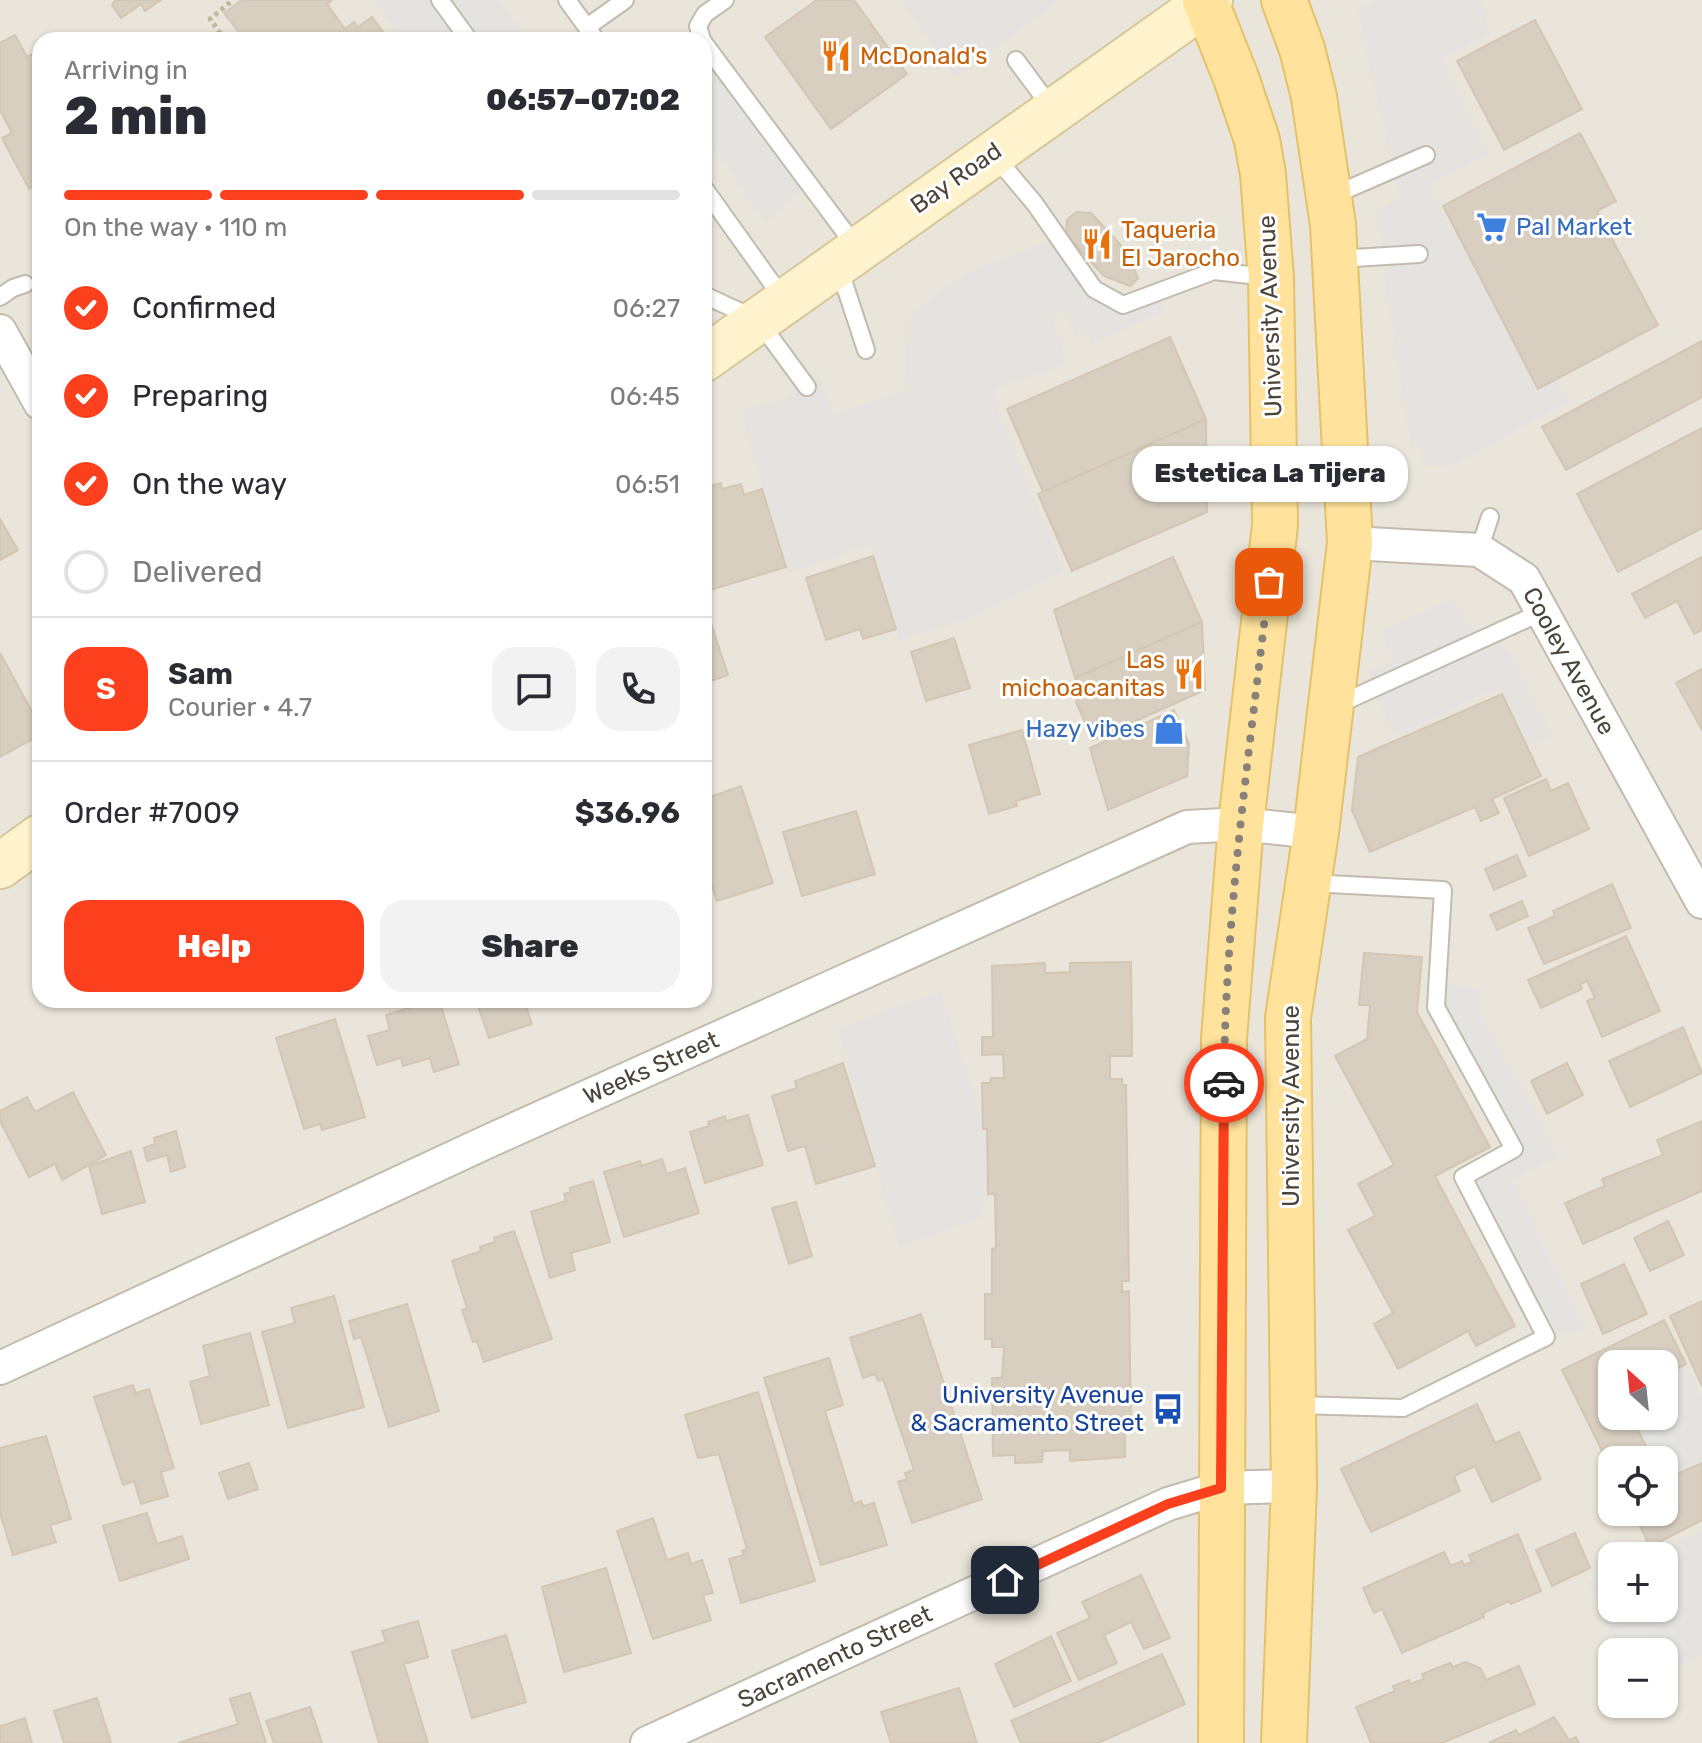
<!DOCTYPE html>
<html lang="en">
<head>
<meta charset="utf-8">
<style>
	:root { --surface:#fff; --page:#f2f2f3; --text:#2b2b33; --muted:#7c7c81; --line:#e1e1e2; --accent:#fc3f1d }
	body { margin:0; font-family:Rubik,sans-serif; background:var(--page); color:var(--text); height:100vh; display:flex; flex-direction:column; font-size:30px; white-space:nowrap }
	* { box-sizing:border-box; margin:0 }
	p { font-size:26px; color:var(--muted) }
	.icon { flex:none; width:44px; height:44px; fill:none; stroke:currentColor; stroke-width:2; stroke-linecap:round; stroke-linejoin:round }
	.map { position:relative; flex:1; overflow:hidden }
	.details { position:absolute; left:32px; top:32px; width:680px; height:976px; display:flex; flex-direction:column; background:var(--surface); border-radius:24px; box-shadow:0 2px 6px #0004 }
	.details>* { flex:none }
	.needle { width:52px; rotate:333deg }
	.tools { position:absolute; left:1598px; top:1350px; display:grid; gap:16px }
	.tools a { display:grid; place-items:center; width:80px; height:80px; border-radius:16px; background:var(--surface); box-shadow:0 2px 6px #0004; font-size:40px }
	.pin { position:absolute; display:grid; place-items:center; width:68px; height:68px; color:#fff; margin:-34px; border-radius:16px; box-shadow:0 4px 12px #0006 }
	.courier { position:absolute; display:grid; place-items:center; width:80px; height:80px; margin:-40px; border:6px solid #fc3f1d; border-radius:50%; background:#fff; color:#222; box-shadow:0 2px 10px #0007 }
	.bubble { position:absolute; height:56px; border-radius:24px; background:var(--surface); box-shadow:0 2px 6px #0004; font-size:26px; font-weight:800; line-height:56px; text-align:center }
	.overview em { font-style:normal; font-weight:800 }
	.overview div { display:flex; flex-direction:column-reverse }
	.overview { display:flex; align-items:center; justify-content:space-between; height:136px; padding:0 32px }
	h1 { font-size:52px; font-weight:800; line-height:60px }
	.bar { display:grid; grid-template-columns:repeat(4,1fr); gap:12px 8px; align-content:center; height:96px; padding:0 32px }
	.bar i { height:10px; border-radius:6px; background:var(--line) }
	.bar .on { background:var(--accent) }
	.bar p { grid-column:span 4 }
	.line { display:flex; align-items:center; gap:20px; padding:0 32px; border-top:2px solid var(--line) }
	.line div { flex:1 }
	.round { display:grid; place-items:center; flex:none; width:84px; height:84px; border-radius:24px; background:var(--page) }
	ol { padding:0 32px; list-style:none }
	li { display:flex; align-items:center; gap:24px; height:88px }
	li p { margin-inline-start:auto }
	li .icon { padding:8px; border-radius:50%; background:var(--accent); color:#fff; stroke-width:4 }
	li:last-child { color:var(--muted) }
	li i { width:44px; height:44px; border:4px solid var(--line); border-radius:50% }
	.primary-button { display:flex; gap:16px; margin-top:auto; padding:16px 32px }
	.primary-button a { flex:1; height:92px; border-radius:24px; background:var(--accent); color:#fff; font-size:32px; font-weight:800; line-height:92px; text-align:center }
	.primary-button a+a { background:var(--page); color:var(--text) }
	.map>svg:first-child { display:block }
</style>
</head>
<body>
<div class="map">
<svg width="1702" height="1743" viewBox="0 0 1702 1743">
	<rect width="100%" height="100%" fill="#f6f3ec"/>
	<!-- residential -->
	<path fill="#eae5da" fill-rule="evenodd" d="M0 0H1702V1743H0ZM40 40H704V1000H40ZM1612 1364H1664V1416H1612ZM1612 1460H1664V1512H1612ZM1612 1556H1664V1608H1612ZM1612 1652H1664V1704H1612Z"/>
	<!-- parking -->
	<g fill="#e5e3e0">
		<polygon points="374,0 500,0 529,40 403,40"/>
		<polygon points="900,0 1060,0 955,78"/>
		<polygon points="1376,0 1481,0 1489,33 1441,58 1489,154 1428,185 1538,388 1557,379 1569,401 1454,465 1421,466 1421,446 1411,447 1384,275 1379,209 1400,198 1357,10"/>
		<polygon points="704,40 808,182 766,225 704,133"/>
		<polygon points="1054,239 1118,306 1163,294 1162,312 1092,344 1088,334 1075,337 1066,310 1052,316 1067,364 994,389 996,407 1064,571 965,620 900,640 871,544 788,573 740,409 781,401 818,370 833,418 833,414 909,390 905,370 909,314 964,274"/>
		<polygon points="1451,599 1467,624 1512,655 1552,737 1527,748 1499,688 1393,736 1368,671 1393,661 1381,631"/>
		<polygon points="1446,984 1479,989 1480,1014 1559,1156 1512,1181 1585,1329 1546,1337 1463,1177 1514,1149 1442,1017"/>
		<polygon points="940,991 987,1136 983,1214 978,1219 899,1247 837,1029"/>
		<polygon points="1686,1364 1702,1399 1702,1463 1664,1480 1664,1460 1653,1460 1631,1416 1664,1416 1664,1375"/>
		<polygon points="1702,1531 1702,1655 1664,1672 1664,1652 1621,1652 1587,1582 1612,1571 1612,1608 1664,1608 1664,1556 1646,1556"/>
	</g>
	<!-- building -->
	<g fill="#d8cfc1" stroke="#d3c7b4" stroke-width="2">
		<polygon points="115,0 161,0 145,11 141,4 121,18 112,5"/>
		<polygon points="242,0 332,0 327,4 345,29 354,22 358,27 372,17 389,40 245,40 224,13"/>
		<polygon points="817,0 854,0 907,74 831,129 765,37"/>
		<polygon points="1535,20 1582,109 1504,150 1457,61"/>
		<polygon points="15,35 27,57 39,51 40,53 40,183 29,189 2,138 12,133 0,110 0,43"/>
		<polygon points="1580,133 1616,201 1597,211 1658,325 1538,389 1443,206"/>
		<polygon points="1076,212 1091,213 1127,252 1138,278 1130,286 1104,276 1066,235 1067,220"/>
		<polygon points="1170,337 1206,419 1043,492 1007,409"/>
		<polygon points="1702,341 1702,397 1566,470 1542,427"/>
		<polygon points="1206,419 1207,512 1072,571 1038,494"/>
		<polygon points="1702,428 1702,528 1618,572 1577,494"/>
		<polygon points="721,483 722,489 741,484 744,495 762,489 786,567 710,590 704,570 704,488"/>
		<polygon points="0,519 18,550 0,560"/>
		<polygon points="873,556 896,629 863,639 860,629 826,640 806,578"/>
		<polygon points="1173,557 1202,622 1075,678 1054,610"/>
		<polygon points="1702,557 1702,630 1694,634 1677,601 1645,618 1632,594"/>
		<polygon points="706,608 728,675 704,683 704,609"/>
		<polygon points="1202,622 1205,690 1093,740 1076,702 1081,692 1075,678"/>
		<polygon points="954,638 970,688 926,701 911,652"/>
		<polygon points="0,653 40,726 40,735 0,757"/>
		<polygon points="1702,669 1702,730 1676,683"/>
		<polygon points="1502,694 1541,776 1492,799 1499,813 1481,821 1475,807 1370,852 1352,810 1358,757"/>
		<polygon points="1174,710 1189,744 1187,776 1108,810 1090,748"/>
		<polygon points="1022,730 1040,794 1016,801 1017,806 989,814 969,745"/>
		<polygon points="1546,779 1551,791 1568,783 1589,829 1529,856 1504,798"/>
		<polygon points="741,786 773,883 717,901 704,861 704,799"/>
		<polygon points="856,811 875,874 802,896 783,832"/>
		<polygon points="1517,855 1526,876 1494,890 1485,869"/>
		<polygon points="1612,884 1631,928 1544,964 1528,928 1555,916 1553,911"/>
		<polygon points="1522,901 1528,916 1497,930 1490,915"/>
		<polygon points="1626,936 1660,1011 1602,1037 1587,1001 1595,998 1587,981 1580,984 1582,989 1541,1008 1528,980"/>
		<polygon points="1364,953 1422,957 1417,1012 1490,1147 1435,1176 1515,1326 1476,1346 1468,1331 1398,1369 1374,1324 1393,1313 1348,1230 1375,1216 1358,1184 1394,1165 1335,1056 1367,1039 1370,1005 1359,1005"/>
		<polygon points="1131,962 1132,1056 1110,1056 1110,1079 1122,1079 1122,1085 1126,1085 1129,1281 1122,1281 1122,1292 1129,1291 1131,1428 1125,1429 1125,1457 1070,1461 1070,1450 1043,1451 1042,1462 1015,1463 1015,1455 993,1456 992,1378 1002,1378 1004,1347 992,1347 992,1339 985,1339 985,1294 992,1294 992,1249 996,1248 995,1194 988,1194 987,1129 983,1129 982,1083 990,1083 991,1078 1004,1078 1003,1054 982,1055 982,1037 993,1037 992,966 1045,963 1045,973 1070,972 1070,963"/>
		<polygon points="435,1000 439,1000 459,1064 434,1072 430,1058 403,1066 401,1058 377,1065 368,1036 390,1030 386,1015"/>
		<polygon points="476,1000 524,1000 532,1024 489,1038"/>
		<polygon points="335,1019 365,1117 322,1130 320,1124 304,1129 276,1038"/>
		<polygon points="1683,1027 1702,1073 1630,1107 1609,1061"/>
		<polygon points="843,1063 875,1166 816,1184 805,1146 788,1151 772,1096 797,1088 795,1081"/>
		<polygon points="1567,1063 1583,1095 1547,1114 1531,1081"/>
		<polygon points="73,1092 106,1155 62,1180 55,1164 29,1177 0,1121 0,1111 27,1097 35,1112"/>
		<polygon points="748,1115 763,1165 705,1183 690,1132 709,1126 708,1122 725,1116 726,1121"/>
		<polygon points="1702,1121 1702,1191 1583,1244 1565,1203 1605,1186 1602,1179 1663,1155 1657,1140"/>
		<polygon points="176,1131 185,1167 171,1172 167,1155 147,1161 144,1148 155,1144 154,1138"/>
		<polygon points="131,1151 145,1202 102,1214 89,1166"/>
		<polygon points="662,1159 667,1174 685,1168 699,1213 624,1237 604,1172 640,1161 641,1166"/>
		<polygon points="593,1181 610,1242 571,1253 575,1270 550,1278 531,1212 566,1201 564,1194 571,1192 570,1188"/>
		<polygon points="796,1202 812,1256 789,1264 772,1208"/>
		<polygon points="1668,1221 1684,1255 1650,1271 1634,1238"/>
		<polygon points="514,1231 552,1339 484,1362 477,1341 473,1342 462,1310 467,1308 452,1261 481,1251 480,1247 495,1242 494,1238"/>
		<polygon points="1624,1264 1647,1314 1603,1334 1581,1284"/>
		<polygon points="334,1296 364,1407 288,1428 262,1332 295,1323 291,1308"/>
		<polygon points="1702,1301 1702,1386 1670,1316"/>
		<polygon points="407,1304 439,1411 389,1427 361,1337 354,1339 349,1321"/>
		<polygon points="921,1314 982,1499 912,1523 898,1482 907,1479 905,1473 914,1470 883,1379 878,1381 875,1374 863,1378 850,1338"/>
		<polygon points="1664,1320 1686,1364 1664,1375 1664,1364 1612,1364 1612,1416 1631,1416 1653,1460 1612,1460 1612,1471 1562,1370"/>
		<polygon points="250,1333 269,1405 201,1424 190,1382 210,1376 203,1346"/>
		<polygon points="829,1358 843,1405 825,1411 854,1504 861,1501 863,1506 874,1503 887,1545 821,1565 764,1378"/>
		<polygon points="133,1385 136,1393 149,1389 174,1468 161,1472 168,1496 141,1504 134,1481 123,1485 94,1397"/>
		<polygon points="758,1392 815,1581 741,1603 729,1559 744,1555 742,1551 747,1549 719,1454 698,1458 685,1415"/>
		<polygon points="1477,1404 1495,1443 1519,1432 1541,1479 1492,1502 1475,1466 1454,1476 1460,1491 1371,1532 1341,1469"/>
		<polygon points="46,1436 71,1519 50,1525 56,1542 13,1555 0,1513 0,1448"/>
		<polygon points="249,1463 258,1489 228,1499 219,1473"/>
		<polygon points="1702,1463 1702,1520 1650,1547 1633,1512 1664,1512 1664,1480"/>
		<polygon points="147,1513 157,1544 182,1536 189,1559 120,1581 103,1526"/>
		<polygon points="653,1518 667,1560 688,1553 691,1564 702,1560 713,1593 703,1595 711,1620 653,1639 617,1531"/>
		<polygon points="1575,1533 1590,1568 1552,1586 1536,1550"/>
		<polygon points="1518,1534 1541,1591 1511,1604 1509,1601 1483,1613 1484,1617 1402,1653 1382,1609 1374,1613 1363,1588 1444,1552 1451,1566 1462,1561 1464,1565 1472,1562 1469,1555"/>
		<polygon points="606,1568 631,1653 564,1672 542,1587"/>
		<polygon points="1141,1575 1170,1638 1144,1649 1131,1622 1104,1635 1117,1663 1079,1680 1057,1633 1090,1618 1082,1602"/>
		<polygon points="418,1621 428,1657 404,1664 428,1743 379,1743 352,1652 386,1642 382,1631"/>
		<polygon points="506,1635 526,1702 472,1718 452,1651"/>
		<polygon points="1051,1636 1071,1681 1014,1707 995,1664"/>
		<polygon points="1162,1654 1185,1704 1098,1743 1021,1743 1011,1721"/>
		<polygon points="1465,1662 1480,1668 1486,1680 1519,1666 1535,1704 1442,1743 1371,1743 1356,1707 1395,1691 1393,1686 1409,1680 1410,1684 1424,1679 1422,1674 1450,1663 1453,1667"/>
		<polygon points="959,1688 977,1743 891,1743 881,1712"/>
		<polygon points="250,1693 266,1743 178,1743 238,1724 230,1699"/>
		<polygon points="97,1698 111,1743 64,1743 54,1711"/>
		<polygon points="310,1707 322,1743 274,1743 266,1721"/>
		<polygon points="1554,1717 1569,1740 1576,1737 1579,1743 1489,1743 1516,1730 1519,1735"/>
		<polygon points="25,1718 32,1743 0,1743 0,1726"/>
	</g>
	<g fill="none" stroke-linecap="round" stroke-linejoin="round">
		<defs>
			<g id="lane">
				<polyline points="440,0 469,40"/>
				<polyline points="567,0 596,40"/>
				<polyline points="587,27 625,0"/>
				<polyline points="702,40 698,26 705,14 725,0"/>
				<polyline points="704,43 856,247"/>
				<polyline points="1016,60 1053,110"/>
				<polyline points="993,154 1035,204 1094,289 1123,305 1214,271 1267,277"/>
				<polyline points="704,188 784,300"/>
				<polyline points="1332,196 1426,155"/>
				<polyline points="1337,259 1419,254"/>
				<polyline points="839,268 866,350"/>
				<polyline points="704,295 758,320 807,387"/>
				<polyline points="0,297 13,288 25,284"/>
				<polyline points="1479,550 1490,517"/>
				<polyline points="1335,706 1542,612"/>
				<polyline points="1296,1405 1403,1408 1546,1337 1463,1177 1514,1149 1436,1007 1443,890 1310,883"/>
			</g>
			<g id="street">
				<polyline points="0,331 40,403"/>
				<polyline points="1350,543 1479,550 1524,579 1702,902"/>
				<polyline points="0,1368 491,1140 1187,827 1241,824 1316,832"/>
				<polyline points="647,1743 1168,1504 1221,1488 1294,1486"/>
			</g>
			<g id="secondary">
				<polyline points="704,359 1210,0"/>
				<polyline points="0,866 40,837"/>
			</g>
			<g id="primary">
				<polyline points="1205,0 1236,78 1257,140 1263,174 1271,278 1275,525 1241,824 1224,1039 1221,1743"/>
				<polyline points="1284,0 1302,49 1314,97 1333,225 1350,543 1316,832 1288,1018 1294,1486 1284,1743"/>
			</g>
		</defs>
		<!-- lane casing -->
		<use href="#lane" stroke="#c2bbae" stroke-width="20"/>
		<!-- street casing -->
		<use href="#street" stroke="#c2bbae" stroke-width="36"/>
		<!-- secondary casing -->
		<use href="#secondary" stroke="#d6c79b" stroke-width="48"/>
		<!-- primary casing -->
		<use href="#primary" stroke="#e6c16a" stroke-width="48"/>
		<!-- path -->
		<polyline stroke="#c4b79f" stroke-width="5" stroke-dasharray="4 4" stroke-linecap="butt" points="225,40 210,19 233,0"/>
		<!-- lane -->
		<use href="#lane" stroke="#fff" stroke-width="16"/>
		<!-- street -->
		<use href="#street" stroke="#fff" stroke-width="32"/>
		<!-- secondary -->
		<use href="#secondary" stroke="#fff3cd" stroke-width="44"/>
		<!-- primary -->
		<use href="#primary" stroke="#ffe39c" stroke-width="44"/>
	</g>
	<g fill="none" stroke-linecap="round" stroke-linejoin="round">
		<!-- done -->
		<path stroke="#878178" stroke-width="8" stroke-dasharray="0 14.4" d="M1224 1083C1225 915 1250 748 1269 582"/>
		<!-- route -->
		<polyline stroke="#fc3f1d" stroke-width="10" points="1005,1580 1168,1504 1221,1488 1224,1083"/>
	</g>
	<!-- icons -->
	<defs>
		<symbol id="restaurant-bare" viewBox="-9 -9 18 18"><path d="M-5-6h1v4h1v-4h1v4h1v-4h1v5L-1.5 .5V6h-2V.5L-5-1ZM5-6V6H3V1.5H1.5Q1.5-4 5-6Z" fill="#e8710a" stroke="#fff" stroke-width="2.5" paint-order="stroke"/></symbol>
		<symbol id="supermarket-bare" viewBox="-9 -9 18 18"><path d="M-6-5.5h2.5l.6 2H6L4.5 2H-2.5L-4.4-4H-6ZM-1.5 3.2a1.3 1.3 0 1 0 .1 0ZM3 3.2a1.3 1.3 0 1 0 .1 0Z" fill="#3f7fe0" stroke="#fff" stroke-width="2.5" paint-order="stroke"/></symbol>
		<symbol id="shop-bare" viewBox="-9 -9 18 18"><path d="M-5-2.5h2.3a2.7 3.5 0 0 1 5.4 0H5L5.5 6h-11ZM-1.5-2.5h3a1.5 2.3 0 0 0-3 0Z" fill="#3f7fe0" stroke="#fff" stroke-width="2.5" paint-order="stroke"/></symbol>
		<symbol id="bus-bare" viewBox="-9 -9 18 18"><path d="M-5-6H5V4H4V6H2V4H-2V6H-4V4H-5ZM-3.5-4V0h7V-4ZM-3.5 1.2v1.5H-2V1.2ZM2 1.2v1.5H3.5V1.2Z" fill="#1a4fb4" stroke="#fff" stroke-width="2.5" paint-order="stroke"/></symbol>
	</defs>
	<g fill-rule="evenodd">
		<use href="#restaurant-bare" x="814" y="34" width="44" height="44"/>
		<use href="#supermarket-bare" x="1470" y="205" width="44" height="44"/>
		<use href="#restaurant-bare" x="1075" y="222" width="44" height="44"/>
		<use href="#restaurant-bare" x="1167" y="652" width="44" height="44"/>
		<use href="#shop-bare" x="1147" y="707" width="44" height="44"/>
		<use href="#bus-bare" x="1146" y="1387" width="44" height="44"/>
	</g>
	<g text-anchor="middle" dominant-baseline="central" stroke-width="6" stroke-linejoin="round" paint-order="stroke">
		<!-- food labels -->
		<g font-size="24" fill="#c56008" stroke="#fff" text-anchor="start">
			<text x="860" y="56">McDonald's</text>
			<text x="1121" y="230">Taqueria<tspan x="1121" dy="28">El Jarocho</tspan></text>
			<text x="1165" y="660" text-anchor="end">Las<tspan x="1165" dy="28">michoacanitas</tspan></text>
		</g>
		<!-- street labels -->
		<g font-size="24" fill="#4b4439" stroke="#fff">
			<text transform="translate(956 178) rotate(-35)">Bay Road</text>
			<text transform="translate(1270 316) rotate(-92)">University Avenue</text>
			<text transform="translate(1569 661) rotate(61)">Cooley Avenue</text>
			<text transform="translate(651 1068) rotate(-24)">Weeks Street</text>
			<text transform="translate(1291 1106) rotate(-90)">University Avenue</text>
			<text transform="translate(835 1657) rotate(-25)">Sacramento Street</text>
		</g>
		<!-- shop labels -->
		<g font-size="24" fill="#366cbe" stroke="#fff" text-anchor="start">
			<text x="1516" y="227">Pal Market</text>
			<text x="1145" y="729" text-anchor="end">Hazy vibes</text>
		</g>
		<!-- transit labels -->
		<g font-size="24" fill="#164399" stroke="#fff" text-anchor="end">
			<text x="1144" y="1395">University Avenue<tspan x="1144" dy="28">&amp; Sacramento Street</tspan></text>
		</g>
	</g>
</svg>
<div class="tools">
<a><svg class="needle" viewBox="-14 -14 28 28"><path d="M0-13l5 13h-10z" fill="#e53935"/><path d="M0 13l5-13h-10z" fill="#7c7c81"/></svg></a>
<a><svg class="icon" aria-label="locate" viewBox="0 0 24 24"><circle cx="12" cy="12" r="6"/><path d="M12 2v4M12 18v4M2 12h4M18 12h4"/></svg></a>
<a>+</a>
<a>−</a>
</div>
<div class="pin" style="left:1269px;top:582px;background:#ea580c"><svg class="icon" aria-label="bag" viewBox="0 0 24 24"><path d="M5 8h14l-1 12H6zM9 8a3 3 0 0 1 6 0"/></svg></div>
<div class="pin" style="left:1005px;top:1580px;background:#1f2937"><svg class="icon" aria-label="home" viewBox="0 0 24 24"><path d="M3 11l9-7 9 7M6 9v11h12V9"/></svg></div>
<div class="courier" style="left:1224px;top:1083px"><svg class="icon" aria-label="car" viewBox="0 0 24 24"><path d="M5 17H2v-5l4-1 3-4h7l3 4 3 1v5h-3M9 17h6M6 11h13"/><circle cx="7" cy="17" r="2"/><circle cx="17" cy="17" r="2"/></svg></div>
<div class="bubble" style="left:1132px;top:446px;width:276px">Estetica La Tijera</div>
<section class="details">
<div class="overview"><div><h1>2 min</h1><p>Arriving in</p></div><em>06:57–07:02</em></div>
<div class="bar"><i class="on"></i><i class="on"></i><i class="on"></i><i></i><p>On the way · 110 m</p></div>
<ol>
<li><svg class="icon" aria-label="check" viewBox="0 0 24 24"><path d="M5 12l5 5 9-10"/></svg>Confirmed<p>06:27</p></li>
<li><svg class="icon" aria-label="check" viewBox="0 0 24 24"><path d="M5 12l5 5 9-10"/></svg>Preparing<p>06:45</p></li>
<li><svg class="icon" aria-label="check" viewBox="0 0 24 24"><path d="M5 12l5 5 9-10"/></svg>On the way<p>06:51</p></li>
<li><i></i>Delivered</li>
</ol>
<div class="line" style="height:144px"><b class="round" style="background:var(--accent);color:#fff">S</b><div><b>Sam</b><p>Courier · 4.7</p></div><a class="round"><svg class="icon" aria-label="chat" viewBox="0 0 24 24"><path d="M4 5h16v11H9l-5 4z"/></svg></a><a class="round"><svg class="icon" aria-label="phone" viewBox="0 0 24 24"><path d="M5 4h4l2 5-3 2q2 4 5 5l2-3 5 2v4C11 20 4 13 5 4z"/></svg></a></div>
<div class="line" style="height:104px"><div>Order #7009</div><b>$36.96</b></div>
<div class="primary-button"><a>Help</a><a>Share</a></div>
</section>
</div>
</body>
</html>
